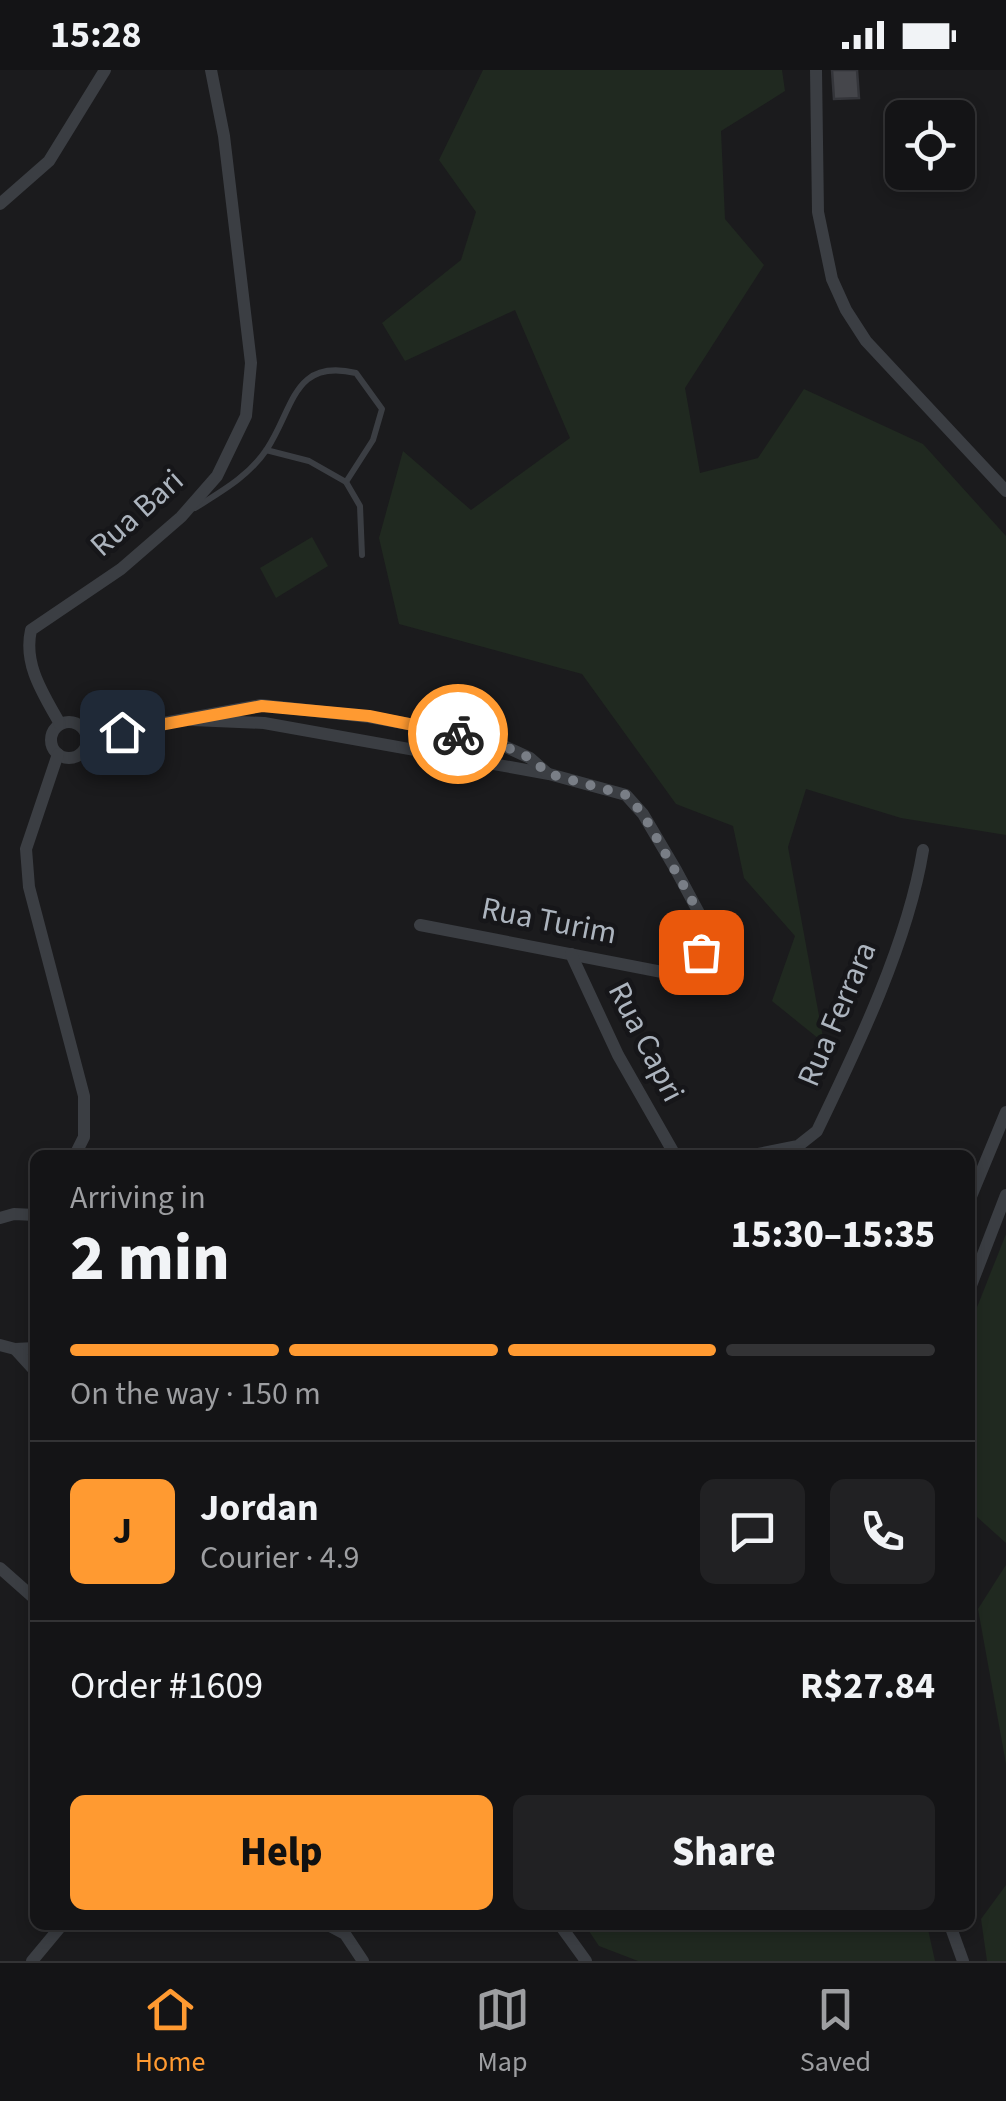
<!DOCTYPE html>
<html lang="en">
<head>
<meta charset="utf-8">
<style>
	:root { --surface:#141416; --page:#212123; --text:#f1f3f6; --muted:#9d9ea1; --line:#333335; --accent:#ff9a31 }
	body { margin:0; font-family:"Source Sans 3",sans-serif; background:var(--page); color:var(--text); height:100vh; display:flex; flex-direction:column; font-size:38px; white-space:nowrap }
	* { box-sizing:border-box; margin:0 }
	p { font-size:32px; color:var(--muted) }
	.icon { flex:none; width:55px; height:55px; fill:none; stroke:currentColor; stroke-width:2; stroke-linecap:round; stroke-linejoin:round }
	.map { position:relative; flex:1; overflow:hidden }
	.sheet { position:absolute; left:30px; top:1080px; width:945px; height:780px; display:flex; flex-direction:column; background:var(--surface); border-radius:15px; box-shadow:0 5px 15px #0003,0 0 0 2px var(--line) }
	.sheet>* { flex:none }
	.controls { position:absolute; left:885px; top:30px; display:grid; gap:20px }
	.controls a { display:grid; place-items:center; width:90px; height:90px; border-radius:15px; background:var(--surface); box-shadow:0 5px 15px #0003,0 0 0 2px var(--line); font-size:50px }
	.pin { position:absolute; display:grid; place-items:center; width:85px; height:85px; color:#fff; margin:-42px; border-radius:20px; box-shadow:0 5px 15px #0006 }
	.courier { position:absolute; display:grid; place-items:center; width:100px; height:100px; margin:-50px; border:8px solid #ff9a31; border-radius:50%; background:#fff; color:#222; box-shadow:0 2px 12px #0007 }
	.summary em { font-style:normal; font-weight:800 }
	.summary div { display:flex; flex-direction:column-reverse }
	.summary { display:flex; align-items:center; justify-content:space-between; height:170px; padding:0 40px }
	h1 { font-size:65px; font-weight:800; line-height:75px }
	.bar { display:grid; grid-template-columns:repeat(4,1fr); gap:15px 10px; align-content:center; height:120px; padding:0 40px }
	.bar i { height:12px; border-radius:8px; background:var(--line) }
	.bar .selected { background:var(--accent) }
	.bar p { grid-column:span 4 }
	.line { display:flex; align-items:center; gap:25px; padding:0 40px; border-top:2px solid var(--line) }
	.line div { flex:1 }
	.round { display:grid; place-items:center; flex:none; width:105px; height:105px; border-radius:15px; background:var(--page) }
	.button { display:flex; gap:20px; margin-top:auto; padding:20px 40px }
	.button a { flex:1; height:115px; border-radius:15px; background:var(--accent); color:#111; font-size:40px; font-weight:800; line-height:115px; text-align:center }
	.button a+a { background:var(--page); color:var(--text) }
	.status { display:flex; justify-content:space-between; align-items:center; height:70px; padding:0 50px; background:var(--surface); direction:ltr }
	.status svg { height:28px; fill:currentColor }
	.menu { display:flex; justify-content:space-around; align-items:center; height:140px; border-top:2px solid var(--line); background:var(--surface); font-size:28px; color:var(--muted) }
	.menu a { display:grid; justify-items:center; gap:5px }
	.menu .selected { color:var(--accent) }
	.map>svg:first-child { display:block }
</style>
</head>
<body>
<div class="status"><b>15:28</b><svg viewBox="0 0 49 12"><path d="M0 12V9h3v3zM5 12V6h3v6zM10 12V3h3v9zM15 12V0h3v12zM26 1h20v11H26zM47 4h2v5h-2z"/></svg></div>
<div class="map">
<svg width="1006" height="1891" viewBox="0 0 1006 1891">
	<rect width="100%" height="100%" fill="#1b1b1d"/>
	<!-- green -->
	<g fill="#202920">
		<polygon points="483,0 782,0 785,21 721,61 725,149 764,195 685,318 700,403 758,388 804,319 923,374 1006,466 1006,765 901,748 806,719 788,777 824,973 772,931 795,866 744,808 733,756 676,734 582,604 399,554 379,468 403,381 471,440 570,368 515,240 405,291 382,253 461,190 476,142 439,90"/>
		<polygon points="312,467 328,496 276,528 260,498"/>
		<polygon points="1006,1164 1006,1473 976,1446 970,1412 970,1255"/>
		<polygon points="1006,1495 1006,1694 978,1539"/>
		<polygon points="1006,1815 1006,1891 987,1891 981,1849"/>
		<polygon points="585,1855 927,1855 935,1891 638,1891 599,1876"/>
	</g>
	<!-- building -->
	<polygon fill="#45464b" stroke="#34353a" stroke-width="2.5" points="832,0 857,0 859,28 834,29"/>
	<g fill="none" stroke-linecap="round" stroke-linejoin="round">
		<!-- lane -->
		<g stroke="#3b3e43" stroke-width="6">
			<polyline points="346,412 360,436 362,485"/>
			<path d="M195 438C222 421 249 406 267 379 294 338 293 288 356 303L382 339 373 370 346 412 309 391 266 380"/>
		</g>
		<!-- street -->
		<g stroke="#3b3e43" stroke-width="12">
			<polyline points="816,0 818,142 832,209 846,240 866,271 1006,421"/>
			<polyline points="0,134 49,91 105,0"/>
			<polyline points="192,650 264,653 549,704 626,725 643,744 676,800 699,843 705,870 692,894 662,902 420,855"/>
			<circle cx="69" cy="670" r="18"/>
			<path d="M60 654C44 625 23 595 31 560L121 499 181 447 217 406 246 346 251 293 224 66 211 0"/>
			<polyline points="87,667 261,635 369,647 443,660 504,676 530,688 547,703"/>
			<polyline points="58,684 26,779 29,817 84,1026 84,1067 75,1085"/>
			<polyline points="571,884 618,985 675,1085"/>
			<path d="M753 1085 798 1076 817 1061C858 976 908 872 923 780"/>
			<polyline points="970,1129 1006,1042"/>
			<polyline points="0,1148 14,1144 35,1145"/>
			<polyline points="970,1218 1006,1125"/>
			<polyline points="0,1275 15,1279 35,1278"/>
			<polyline points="15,1279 35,1301"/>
			<polyline points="0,1498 35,1529"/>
			<polyline points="328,1855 345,1864 363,1891"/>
			<polyline points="560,1855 586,1891"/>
			<polyline points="950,1855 963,1891"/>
			<polyline points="32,1891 62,1855"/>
		</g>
	</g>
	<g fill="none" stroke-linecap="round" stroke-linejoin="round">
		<!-- done -->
		<polyline stroke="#797e86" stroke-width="10" stroke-dasharray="0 18" points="458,664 504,676 530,688 549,704 626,725 643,744 699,843 705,870 701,882"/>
		<!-- route -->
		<polyline stroke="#ff9a31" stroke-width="12" points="122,662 262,636 369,646 458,664"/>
	</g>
	<g text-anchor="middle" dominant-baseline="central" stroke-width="9" stroke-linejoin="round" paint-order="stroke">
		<!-- street labels -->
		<g font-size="32" fill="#acb4be" stroke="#161619">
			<text transform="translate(137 443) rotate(-42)">Rua Bari</text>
			<text transform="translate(549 851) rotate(11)">Rua Turim</text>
			<text transform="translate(837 944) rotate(-67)">Rua Ferrara</text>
			<text transform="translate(646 972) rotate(63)">Rua Capri</text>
		</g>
	</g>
</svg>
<div class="controls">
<a><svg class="icon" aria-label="locate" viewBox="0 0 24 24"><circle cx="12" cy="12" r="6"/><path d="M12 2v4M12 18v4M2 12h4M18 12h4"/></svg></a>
</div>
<div class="pin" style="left:701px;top:882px;background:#ea580c"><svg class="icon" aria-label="bag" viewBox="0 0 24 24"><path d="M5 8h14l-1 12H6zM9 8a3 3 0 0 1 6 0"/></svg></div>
<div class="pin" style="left:122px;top:662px;background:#1f2937"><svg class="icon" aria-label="home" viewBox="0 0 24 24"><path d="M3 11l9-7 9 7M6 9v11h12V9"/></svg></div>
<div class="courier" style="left:458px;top:664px"><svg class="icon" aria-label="bike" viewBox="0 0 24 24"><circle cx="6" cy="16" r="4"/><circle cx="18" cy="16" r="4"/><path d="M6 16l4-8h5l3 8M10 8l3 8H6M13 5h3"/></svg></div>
<section class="sheet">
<div class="summary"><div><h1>2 min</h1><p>Arriving in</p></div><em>15:30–15:35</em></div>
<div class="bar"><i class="selected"></i><i class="selected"></i><i class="selected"></i><i></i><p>On the way · 150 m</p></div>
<div class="line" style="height:180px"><b class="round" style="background:var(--accent);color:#111">J</b><div><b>Jordan</b><p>Courier · 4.9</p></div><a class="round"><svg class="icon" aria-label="chat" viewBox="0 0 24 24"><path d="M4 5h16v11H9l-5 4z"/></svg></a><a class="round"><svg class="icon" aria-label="phone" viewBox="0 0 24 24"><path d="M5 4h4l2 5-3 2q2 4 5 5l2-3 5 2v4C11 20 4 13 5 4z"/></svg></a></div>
<div class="line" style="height:130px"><div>Order #1609</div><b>R$27.84</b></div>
<div class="button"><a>Help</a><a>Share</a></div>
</section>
</div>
<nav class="menu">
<a class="selected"><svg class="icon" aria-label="home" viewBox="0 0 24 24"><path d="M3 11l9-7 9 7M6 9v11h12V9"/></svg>Home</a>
<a><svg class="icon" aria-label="map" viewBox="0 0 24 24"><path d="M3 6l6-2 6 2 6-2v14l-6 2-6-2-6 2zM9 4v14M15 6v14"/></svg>Map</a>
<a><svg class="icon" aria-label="saved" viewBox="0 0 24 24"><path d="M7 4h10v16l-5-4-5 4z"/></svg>Saved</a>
</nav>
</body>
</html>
